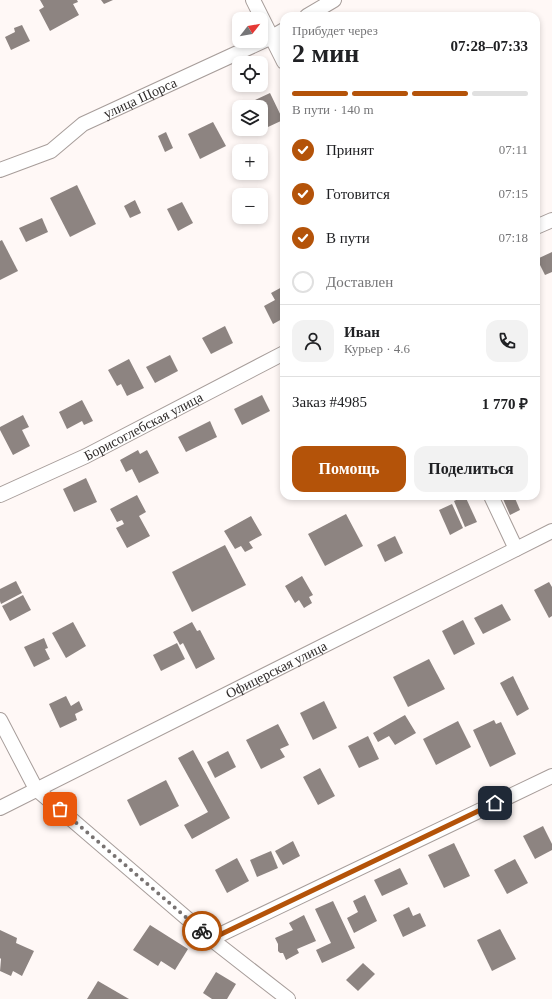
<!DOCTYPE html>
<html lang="ru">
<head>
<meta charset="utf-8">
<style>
	:root { --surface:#fff; --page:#f2f2f2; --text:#202124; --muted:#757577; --line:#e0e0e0; --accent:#b45309 }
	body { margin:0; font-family:Georgia,serif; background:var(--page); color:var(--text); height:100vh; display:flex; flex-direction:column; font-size:15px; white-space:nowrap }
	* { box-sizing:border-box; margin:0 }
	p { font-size:13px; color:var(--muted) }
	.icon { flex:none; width:22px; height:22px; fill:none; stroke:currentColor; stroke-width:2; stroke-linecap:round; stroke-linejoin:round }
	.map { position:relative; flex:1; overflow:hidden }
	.drawer { position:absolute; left:280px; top:12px; width:260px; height:488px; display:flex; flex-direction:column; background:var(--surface); border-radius:12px; box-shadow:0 2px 6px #0003 }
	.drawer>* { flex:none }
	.needle { width:26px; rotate:59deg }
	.buttons { position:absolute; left:232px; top:12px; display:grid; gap:8px }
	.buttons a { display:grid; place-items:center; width:36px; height:36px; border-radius:8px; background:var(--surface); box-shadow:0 2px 6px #0003; font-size:20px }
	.pin { position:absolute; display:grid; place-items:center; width:34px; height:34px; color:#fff; margin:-17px; border-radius:8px; box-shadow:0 2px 6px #0006 }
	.courier { position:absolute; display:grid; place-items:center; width:40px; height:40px; margin:-20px; border:3px solid #b45309; border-radius:50%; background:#fff; color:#222; box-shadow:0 1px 5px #0007 }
	.overview em { font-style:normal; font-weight:700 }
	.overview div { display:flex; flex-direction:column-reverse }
	.overview { display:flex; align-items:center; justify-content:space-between; height:68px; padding:0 12px }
	h1 { font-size:26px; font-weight:700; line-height:30px }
	.bar { display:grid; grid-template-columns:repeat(4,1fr); gap:6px 4px; align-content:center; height:48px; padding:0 12px }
	.bar i { height:5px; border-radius:3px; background:var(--line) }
	.bar .active { background:var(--accent) }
	.bar p { grid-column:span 4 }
	.line { display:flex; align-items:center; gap:10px; padding:0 12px; border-top:1px solid var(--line) }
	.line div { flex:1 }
	.round { display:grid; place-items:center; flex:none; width:42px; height:42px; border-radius:12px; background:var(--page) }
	ol { padding:0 12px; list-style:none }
	li { display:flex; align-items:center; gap:12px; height:44px }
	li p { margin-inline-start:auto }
	li .icon { padding:4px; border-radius:50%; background:var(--accent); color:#fff; stroke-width:4 }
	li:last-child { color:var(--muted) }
	li i { width:22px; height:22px; border:2px solid var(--line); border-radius:50% }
	.button { display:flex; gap:8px; margin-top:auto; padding:8px 12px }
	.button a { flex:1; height:46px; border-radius:12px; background:var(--accent); color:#fff; font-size:16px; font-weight:700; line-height:46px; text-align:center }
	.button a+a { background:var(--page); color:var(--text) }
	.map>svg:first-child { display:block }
</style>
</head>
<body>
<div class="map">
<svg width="552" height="999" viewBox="0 0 552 999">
	<rect width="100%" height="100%" fill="#fff8f6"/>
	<!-- building -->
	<g fill="#8d8481">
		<polygon points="40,0 77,0 78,2 73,4 79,15 50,31 39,10 44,7"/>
		<polygon points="101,0 113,0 104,4"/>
		<polygon points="22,25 30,41 11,50 5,37 15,32 14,28"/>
		<polygon points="270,93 283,120 253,134 250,129 261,129 261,107 240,107"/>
		<polygon points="213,122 226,146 200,159 188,134"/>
		<polygon points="166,132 173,148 165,152 158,136"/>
		<polygon points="77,185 96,224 70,237 50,198"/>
		<polygon points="135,200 141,213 130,218 124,206"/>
		<polygon points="182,202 193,223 178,231 167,209"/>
		<polygon points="42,218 48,232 26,242 19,228"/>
		<polygon points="2,240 18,271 0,280 0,241"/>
		<polygon points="552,252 552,272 545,275 537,259"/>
		<polygon points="284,286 284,301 280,303 284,310 284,318 273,324 264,306 275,300 271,293"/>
		<polygon points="225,326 233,343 211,354 202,338"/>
		<polygon points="170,355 178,371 155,383 146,367"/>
		<polygon points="129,359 144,388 127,396 121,384 117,386 108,370"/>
		<polygon points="262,395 270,411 242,425 234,409"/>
		<polygon points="82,400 93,421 84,425 82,421 67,429 59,412"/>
		<polygon points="23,415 29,427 22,430 30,446 13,455 0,430 0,427"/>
		<polygon points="210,421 217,437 186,452 178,437"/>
		<polygon points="138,450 140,454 147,450 159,473 139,483 132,469 126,472 120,460"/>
		<polygon points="86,478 97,502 74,512 63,489"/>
		<polygon points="137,495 146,512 139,516 150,536 127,548 116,528 124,524 122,520 117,522 110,509"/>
		<polygon points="465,496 477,522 465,527 454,501"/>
		<polygon points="509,496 514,496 520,510 510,515 503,499"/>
		<polygon points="452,504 463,528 450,535 439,510"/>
		<polygon points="346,514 363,546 325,566 308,534"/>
		<polygon points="251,516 262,535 249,542 253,548 245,552 241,546 235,549 224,531"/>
		<polygon points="395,536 403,553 385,562 377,545"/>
		<polygon points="225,545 246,585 192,612 172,572"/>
		<polygon points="302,576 313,595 309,597 312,603 304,608 299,600 295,603 285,586"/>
		<polygon points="16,581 22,593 1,604 0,601 0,589"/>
		<polygon points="549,582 552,587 552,616 549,618 534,590"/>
		<polygon points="23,595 31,610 10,621 2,606"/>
		<polygon points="502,604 511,620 483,634 474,618"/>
		<polygon points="463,620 475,644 454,655 442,631"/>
		<polygon points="73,622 86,646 66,658 52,633"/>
		<polygon points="192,622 197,631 200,630 215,659 196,669 183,643 180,645 173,632"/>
		<polygon points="44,638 48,648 45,649 50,659 34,667 24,647"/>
		<polygon points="177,643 185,659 161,671 153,655"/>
		<polygon points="429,659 445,689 408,707 393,677"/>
		<polygon points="513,676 529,709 517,716 500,683"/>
		<polygon points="66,696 71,706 79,701 83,710 75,714 77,720 60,728 49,704"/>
		<polygon points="324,701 337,728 313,740 300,713"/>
		<polygon points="405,715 416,733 395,745 389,736 378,742 373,733"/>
		<polygon points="494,720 496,724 501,722 516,754 490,767 473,730"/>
		<polygon points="458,721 471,747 436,765 423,739"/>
		<polygon points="278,724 289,745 280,749 285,757 261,769 246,740"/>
		<polygon points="368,736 379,759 359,768 348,746"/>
		<polygon points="193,750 230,818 192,839 184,825 208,812 178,758"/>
		<polygon points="228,751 236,767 215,778 207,762"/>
		<polygon points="320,768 335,796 318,805 303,777"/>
		<polygon points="166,780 179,806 140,826 127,800"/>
		<polygon points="543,826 552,844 552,850 535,859 523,836"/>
		<polygon points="293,841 300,856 283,865 275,851"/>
		<polygon points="454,843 470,876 444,888 428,855"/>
		<polygon points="271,851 278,868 257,877 250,860"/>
		<polygon points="237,858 249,881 227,893 215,870"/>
		<polygon points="515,859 528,883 507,894 494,870"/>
		<polygon points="400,868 408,884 382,896 374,880"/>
		<polygon points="365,895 377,921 354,933 347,918 358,912 353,901"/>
		<polygon points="333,901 355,948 322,963 316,950 331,943 315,909"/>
		<polygon points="409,907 413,916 420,913 426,926 403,937 393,915"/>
		<polygon points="304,915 316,941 297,949 299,953 286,960 283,953 280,953 278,951 278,944 275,938 293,930 289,923"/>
		<polygon points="150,925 188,949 175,970 161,961 158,966 133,950"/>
		<polygon points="500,929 516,959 492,971 477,940"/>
		<polygon points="0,930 17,938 16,943 34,951 22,976 13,971 11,976 0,971 1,959 0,958"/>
		<polygon points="363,963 375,974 358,991 346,980"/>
		<polygon points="216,972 236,984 227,999 212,999 203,993"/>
		<polygon points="98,981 129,999 87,999"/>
	</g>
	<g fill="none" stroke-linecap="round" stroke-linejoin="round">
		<defs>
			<g id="minor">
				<polyline points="253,0 284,62"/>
				<polyline points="307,16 334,0"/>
				<path id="s1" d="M0 170 51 151 83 124 272 37 284 30"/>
				<polyline points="536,227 552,220"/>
				<path id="s2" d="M0 495 86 456 284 353"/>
				<polyline points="491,496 516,549"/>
				<polyline points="0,720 36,789 211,939 288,999"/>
				<path id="s3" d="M0 808 552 531"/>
				<polyline points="211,939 552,776"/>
			</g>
		</defs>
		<!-- minor casing -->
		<use href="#minor" stroke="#a79d9a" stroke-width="16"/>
		<!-- minor -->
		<use href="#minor" stroke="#fff" stroke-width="14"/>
	</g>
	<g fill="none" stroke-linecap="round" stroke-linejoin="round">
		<!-- done -->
		<polyline stroke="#787372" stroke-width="4" stroke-dasharray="0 7.2" points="60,809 202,931"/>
		<!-- route -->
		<polyline stroke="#b45309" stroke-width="5" points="202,931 211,939 495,803"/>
	</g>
	<g text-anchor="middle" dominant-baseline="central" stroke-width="4" stroke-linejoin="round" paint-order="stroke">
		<!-- street labels -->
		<g font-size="14" fill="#302c2b" stroke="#fff">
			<text stroke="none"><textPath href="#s1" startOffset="159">улица Щорса</textPath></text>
			<text stroke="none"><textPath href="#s2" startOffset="159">Борисоглебская улица</textPath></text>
			<text stroke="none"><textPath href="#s3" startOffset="309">Офицерская улица</textPath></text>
		</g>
	</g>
</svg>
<div class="buttons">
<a><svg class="needle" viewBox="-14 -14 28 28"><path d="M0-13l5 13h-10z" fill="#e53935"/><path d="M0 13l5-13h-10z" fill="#757577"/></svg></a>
<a><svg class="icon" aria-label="locate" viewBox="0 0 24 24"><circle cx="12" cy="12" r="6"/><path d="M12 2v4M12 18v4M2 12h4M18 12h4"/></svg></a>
<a><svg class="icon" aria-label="layers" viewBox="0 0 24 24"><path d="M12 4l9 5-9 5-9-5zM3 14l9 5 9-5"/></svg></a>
<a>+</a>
<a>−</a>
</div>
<div class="pin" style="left:60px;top:809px;background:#ea580c"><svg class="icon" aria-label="bag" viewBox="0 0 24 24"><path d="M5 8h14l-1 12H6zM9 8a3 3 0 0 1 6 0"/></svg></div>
<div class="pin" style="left:495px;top:803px;background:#1f2937"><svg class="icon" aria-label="home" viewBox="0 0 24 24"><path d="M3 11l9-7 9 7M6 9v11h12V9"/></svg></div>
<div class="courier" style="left:202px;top:931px"><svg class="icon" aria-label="bike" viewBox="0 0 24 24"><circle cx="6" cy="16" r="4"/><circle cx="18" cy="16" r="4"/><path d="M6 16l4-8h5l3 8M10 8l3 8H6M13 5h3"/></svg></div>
<section class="drawer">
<div class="overview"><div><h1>2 мин</h1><p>Прибудет через</p></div><em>07:28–07:33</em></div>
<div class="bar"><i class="active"></i><i class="active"></i><i class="active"></i><i></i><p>В пути · 140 m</p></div>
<ol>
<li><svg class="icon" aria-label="check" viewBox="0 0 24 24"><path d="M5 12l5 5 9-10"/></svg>Принят<p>07:11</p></li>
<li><svg class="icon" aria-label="check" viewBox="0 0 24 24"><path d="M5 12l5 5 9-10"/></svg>Готовится<p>07:15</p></li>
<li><svg class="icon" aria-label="check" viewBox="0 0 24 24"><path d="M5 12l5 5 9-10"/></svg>В пути<p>07:18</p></li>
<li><i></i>Доставлен</li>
</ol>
<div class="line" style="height:72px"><a class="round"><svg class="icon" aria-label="person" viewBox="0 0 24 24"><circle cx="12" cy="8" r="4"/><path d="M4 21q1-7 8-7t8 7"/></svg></a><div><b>Иван</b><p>Курьер · 4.6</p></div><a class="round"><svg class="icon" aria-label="phone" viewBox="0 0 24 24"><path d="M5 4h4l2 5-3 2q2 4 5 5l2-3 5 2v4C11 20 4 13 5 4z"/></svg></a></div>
<div class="line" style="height:52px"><div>Заказ #4985</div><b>1 770 ₽</b></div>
<div class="button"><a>Помощь</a><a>Поделиться</a></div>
</section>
</div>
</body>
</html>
